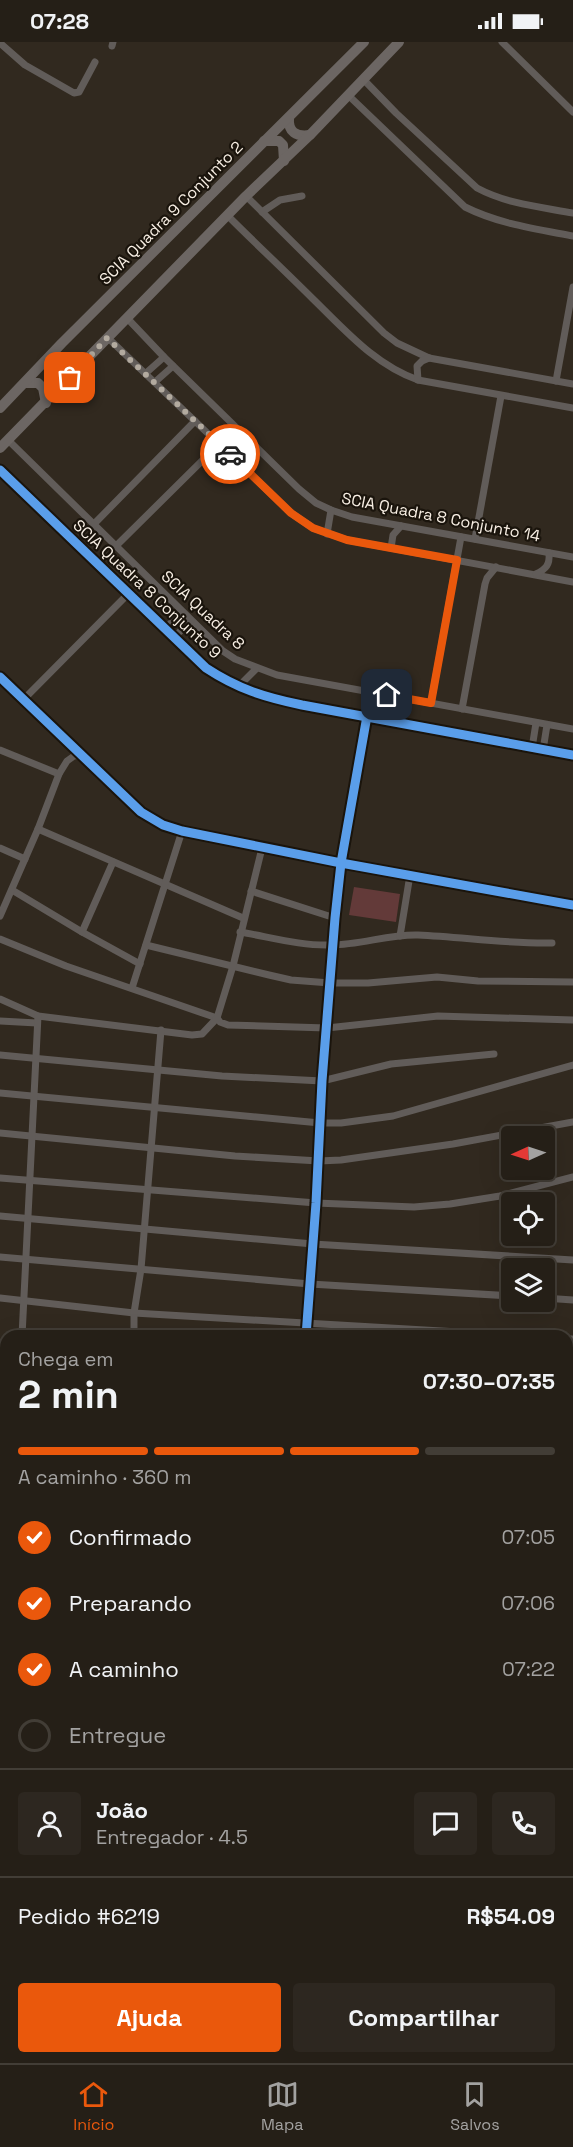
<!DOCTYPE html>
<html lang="pt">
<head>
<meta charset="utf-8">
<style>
	:root { --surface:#251f17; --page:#2d2720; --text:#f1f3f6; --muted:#a3a2a1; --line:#423d36; --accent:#ea580c }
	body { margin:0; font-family:"Space Grotesk",sans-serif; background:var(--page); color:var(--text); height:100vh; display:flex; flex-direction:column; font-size:22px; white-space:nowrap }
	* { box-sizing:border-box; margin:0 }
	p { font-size:20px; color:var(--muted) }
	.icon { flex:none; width:33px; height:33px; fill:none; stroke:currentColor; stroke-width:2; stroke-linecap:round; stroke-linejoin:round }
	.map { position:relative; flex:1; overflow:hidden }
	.sheet { position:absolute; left:0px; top:1288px; width:573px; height:734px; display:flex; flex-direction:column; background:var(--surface); border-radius:18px 18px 0 0; box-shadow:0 6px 24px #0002,0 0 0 2px var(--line) }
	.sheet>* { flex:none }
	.needle { width:39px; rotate:267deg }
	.tools { position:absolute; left:501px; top:1084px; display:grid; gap:12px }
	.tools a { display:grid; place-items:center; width:54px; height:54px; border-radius:6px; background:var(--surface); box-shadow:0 6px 24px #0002,0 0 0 2px var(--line); font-size:30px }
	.pin { position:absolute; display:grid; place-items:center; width:51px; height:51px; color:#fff; margin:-26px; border-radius:12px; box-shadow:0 3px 9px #0006 }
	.courier { position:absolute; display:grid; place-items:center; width:60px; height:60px; margin:-30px; border:4px solid #ea580c; border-radius:50%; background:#fff; color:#222; box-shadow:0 2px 8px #0007 }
	.overview em { font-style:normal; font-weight:800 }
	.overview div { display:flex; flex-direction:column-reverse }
	.overview { display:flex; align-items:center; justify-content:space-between; height:102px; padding:0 18px }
	h1 { font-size:39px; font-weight:800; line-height:45px }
	.bar { display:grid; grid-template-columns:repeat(4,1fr); gap:9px 6px; align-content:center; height:72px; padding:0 18px }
	.bar i { height:8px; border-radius:4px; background:var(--line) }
	.bar .current { background:var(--accent) }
	.bar p { grid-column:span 4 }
	.line { display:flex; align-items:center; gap:15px; padding:0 18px; border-top:2px solid var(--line) }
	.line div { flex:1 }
	.round { display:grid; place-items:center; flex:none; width:63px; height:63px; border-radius:6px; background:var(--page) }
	ol { padding:0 18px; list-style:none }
	li { display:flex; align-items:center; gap:18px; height:66px }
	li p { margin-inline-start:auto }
	li .icon { padding:6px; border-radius:50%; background:var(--accent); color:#fff; stroke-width:4 }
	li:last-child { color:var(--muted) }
	li i { width:33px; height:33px; border:3px solid var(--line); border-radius:50% }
	.button { display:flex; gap:12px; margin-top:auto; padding:12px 18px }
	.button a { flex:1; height:69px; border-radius:6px; background:var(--accent); color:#fff; font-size:24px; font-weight:800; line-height:69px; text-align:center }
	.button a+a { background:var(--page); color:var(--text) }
	.status { display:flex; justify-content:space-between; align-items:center; height:42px; padding:0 30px; background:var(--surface); direction:ltr }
	.status svg { height:16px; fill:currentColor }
	.dock { display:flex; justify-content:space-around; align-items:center; height:84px; border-top:2px solid var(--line); background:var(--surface); font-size:16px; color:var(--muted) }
	.dock a { display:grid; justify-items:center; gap:3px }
	.dock .current { color:var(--accent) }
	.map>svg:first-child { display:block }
</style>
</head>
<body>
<div class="status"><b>07:28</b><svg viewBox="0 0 49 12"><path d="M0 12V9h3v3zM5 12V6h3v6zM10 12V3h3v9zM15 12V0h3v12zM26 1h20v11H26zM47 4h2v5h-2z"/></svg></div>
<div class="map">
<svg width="573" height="2021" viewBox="0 0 573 2021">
	<rect width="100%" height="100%" fill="#31291f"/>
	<!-- green -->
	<polygon fill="#633a39" points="354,845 400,852 396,880 349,873"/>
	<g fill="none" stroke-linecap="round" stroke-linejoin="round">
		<!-- street -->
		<g stroke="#615c59" stroke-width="7">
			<polyline points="502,0 573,70"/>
			<polyline points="0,1 25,23 74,51 79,50 95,20"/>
			<polyline points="112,4 113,0"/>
			<path d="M363 37 396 71 477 146C507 162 540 165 573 171"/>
			<path d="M348 53 465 165C499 182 536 187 573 194"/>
			<polyline points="246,154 384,291 397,301 429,316 573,342"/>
			<polyline points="262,170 280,158 302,154"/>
			<path d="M228 174C256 202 285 229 313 257 345 288 375 323 418 338L573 366"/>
			<polyline points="127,276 164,315 299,447 316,461 331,468 352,475 573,515"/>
			<polyline points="107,295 291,471 313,486 347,498 573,540"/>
			<polyline points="146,331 164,315"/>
			<polyline points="418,338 417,324 422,319 429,316"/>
			<polyline points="556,339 573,245"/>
			<polyline points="155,340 173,324"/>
			<polyline points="8,398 223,609 235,617 277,633 573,687"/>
			<path d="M0 428 206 626C238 647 264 655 302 663L573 713"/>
			<polyline points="94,482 195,379"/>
			<polyline points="327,492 331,468"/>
			<polyline points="475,497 501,354"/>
			<polyline points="116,504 219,402"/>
			<polyline points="391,506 393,493 401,484"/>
			<path d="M536 532C546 527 550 523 549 511"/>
			<polyline points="165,587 182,570"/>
			<polyline points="173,596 191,579"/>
			<polyline points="238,645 256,627"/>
			<polyline points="24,657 129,551"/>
			<polyline points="431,661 461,495"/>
			<polyline points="462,667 485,542 487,536 496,525"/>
			<polyline points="532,706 536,681"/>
			<polyline points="0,708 59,732"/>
			<polyline points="543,708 547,683"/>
			<polyline points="38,787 243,876"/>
			<polyline points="0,806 25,817"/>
			<polyline points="12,848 82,890 140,922"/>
			<polyline points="251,849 335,876"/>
			<polyline points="0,874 38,787 59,732 67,719 74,714 82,713"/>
			<polyline points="82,890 113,820"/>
			<path d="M240 890C270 895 301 904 331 903 361 903 389 892 418 893 463 895 507 902 552 901"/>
			<polyline points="400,894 410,833"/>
			<polyline points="0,897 66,924 217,976 220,980 228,983 327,986 438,974 573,978"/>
			<polyline points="146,903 269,933 291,938 330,941 368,941 437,935 478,939 573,940"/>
			<polyline points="132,946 182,789"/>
			<polyline points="0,957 38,974 192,993 202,992 217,976 233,924 262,806"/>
			<polyline points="0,979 37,981"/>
			<polyline points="0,1013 222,1034 322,1039 391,1022 494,1012"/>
			<polyline points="0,1051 320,1081 341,1081 393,1074 573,1023"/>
			<polyline points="0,1091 235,1114 319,1119 341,1118 453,1102 573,1080"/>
			<polyline points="0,1136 316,1161 414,1165 450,1162 500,1154 573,1135"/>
			<polyline points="0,1174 313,1202 573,1218"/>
			<polyline points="0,1215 310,1242 512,1254"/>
			<polyline points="0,1256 134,1271 525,1294"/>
			<polyline points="544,1256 573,1258"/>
			<polyline points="22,1294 38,974"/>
			<polyline points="134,1294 134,1271 141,1227 161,988"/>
			<polyline points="306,1294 316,1161 322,1039 335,876 341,821 367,674"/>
			<polyline points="567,1297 573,1297"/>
			<polyline points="0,1301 6,1301"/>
			<polyline points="0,1338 6,1338"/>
			<polyline points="567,1338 573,1338"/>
			<polyline points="0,1378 6,1379"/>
			<polyline points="0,1466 6,1460"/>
			<polyline points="0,1494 6,1495"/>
			<polyline points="567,1498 573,1498"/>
			<polyline points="0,1535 6,1536"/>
			<polyline points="567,1555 573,1555"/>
			<polyline points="0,1577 6,1577"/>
			<polyline points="0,1615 6,1616"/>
			<polyline points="0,1658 6,1658"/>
			<polyline points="567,1690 573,1690"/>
			<polyline points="0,1696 6,1696"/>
			<polyline points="0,1738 6,1739"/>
			<polyline points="0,1776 6,1777"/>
			<polyline points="0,1816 6,1817"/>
			<polyline points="0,1854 6,1854"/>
			<polyline points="567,1856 573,1856"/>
			<polyline points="0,1978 6,1962"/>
			<polyline points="47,2016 49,2021"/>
			<polyline points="88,2016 90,2021"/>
			<polyline points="129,2016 131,2021"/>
			<polyline points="182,2016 183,2021"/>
		</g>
		<!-- secondary -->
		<g stroke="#6c6663" stroke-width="10">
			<path d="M289 76C288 90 296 95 310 93"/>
			<polyline points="264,99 279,99 283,103 284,119"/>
			<path d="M49 316C51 328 57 334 70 336"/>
			<polyline points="25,341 38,341 43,346 46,361"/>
			<polyline points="0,366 62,301 364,0"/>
			<polyline points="0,406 246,154 310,93 399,0"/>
			<polyline points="0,635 141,770 163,783 182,789 341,821 573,863"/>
			<polyline points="567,1407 573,1346"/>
			<polyline points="567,1939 571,1941 573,1950"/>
			<polyline points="567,1963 571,1959 573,1953"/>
			<polyline points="567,2012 573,2011"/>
			<polyline points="473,2018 494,2019 528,2016"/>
			<polyline points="242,2021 243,2016"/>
			<polyline points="254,2021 255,2016"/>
			<polyline points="447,2021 454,2016"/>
		</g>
		<defs>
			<g id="cycleway">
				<path d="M0 428 206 626C238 647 264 655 302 663L573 713"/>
				<polyline points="0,635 141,770 163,783 182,789 341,821 573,863"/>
				<polyline points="306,1294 316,1161 322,1039 335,876 341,821 367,674"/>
			</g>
		</defs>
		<!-- cycleway casing -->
		<use href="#cycleway" stroke="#1a140c" stroke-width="13"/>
		<!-- cycleway -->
		<use href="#cycleway" stroke="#5a9eea" stroke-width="9"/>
	</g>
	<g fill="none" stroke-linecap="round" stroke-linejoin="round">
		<!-- done -->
		<polyline stroke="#b2aa9f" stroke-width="6" stroke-dasharray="0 10.8" points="70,336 107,296 230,412"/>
		<!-- route -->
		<polyline stroke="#ea580c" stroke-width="8" points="230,412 291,471 313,486 347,498 457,518 431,661 387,653"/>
	</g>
	<g text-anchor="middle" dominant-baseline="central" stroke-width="4.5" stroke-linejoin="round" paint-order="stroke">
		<!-- street labels -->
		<g font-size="16" fill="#f8efe4" stroke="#1a140c">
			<text transform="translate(171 171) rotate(-45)">SCIA Quadra 9 Conjunto 2</text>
			<text transform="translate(441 475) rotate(11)">SCIA Quadra 8 Conjunto 14</text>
			<text transform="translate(147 547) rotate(43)">SCIA Quadra 8 Conjunto 9</text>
			<text transform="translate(203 568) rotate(43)">SCIA Quadra 8</text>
		</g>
	</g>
</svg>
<div class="tools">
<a><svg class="needle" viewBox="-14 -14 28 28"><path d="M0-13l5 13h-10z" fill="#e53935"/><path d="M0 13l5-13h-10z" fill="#a3a2a1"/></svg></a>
<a><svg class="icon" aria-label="locate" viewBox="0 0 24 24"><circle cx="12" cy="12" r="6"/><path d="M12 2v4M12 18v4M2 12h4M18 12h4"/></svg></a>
<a><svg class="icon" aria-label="layers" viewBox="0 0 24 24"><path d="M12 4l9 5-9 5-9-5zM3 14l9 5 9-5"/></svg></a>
</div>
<div class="pin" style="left:70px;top:336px;background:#ea580c"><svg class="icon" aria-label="bag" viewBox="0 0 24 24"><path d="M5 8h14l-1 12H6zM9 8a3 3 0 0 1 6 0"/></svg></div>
<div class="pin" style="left:387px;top:653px;background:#1f2937"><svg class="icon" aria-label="home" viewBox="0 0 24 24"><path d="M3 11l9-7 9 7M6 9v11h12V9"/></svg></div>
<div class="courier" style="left:230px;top:412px"><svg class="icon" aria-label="car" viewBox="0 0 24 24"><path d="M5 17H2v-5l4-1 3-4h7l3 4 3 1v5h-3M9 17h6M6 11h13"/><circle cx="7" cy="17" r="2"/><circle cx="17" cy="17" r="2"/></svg></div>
<section class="sheet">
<div class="overview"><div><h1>2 min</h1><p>Chega em</p></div><em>07:30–07:35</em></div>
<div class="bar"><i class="current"></i><i class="current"></i><i class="current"></i><i></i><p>A caminho · 360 m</p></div>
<ol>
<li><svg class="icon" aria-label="check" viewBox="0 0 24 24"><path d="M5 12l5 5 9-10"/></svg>Confirmado<p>07:05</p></li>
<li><svg class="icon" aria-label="check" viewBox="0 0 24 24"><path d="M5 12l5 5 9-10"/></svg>Preparando<p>07:06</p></li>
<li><svg class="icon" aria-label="check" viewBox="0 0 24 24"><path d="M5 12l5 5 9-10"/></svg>A caminho<p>07:22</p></li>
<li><i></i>Entregue</li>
</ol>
<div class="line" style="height:108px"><a class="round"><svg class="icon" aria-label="person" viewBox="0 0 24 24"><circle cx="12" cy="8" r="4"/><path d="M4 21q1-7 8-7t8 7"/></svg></a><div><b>João</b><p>Entregador · 4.5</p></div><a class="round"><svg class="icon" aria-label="chat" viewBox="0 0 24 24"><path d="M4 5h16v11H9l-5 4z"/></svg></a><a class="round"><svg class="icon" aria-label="phone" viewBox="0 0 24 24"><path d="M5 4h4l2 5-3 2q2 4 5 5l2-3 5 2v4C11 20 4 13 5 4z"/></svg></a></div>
<div class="line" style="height:78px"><div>Pedido #6219</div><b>R$54.09</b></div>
<div class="button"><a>Ajuda</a><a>Compartilhar</a></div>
</section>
</div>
<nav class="dock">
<a class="current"><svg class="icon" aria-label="home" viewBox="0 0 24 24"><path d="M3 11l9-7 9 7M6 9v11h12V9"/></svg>Início</a>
<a><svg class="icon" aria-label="map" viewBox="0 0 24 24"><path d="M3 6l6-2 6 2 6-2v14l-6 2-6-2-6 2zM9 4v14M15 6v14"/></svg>Mapa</a>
<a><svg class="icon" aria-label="saved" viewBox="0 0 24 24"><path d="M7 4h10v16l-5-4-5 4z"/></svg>Salvos</a>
</nav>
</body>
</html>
